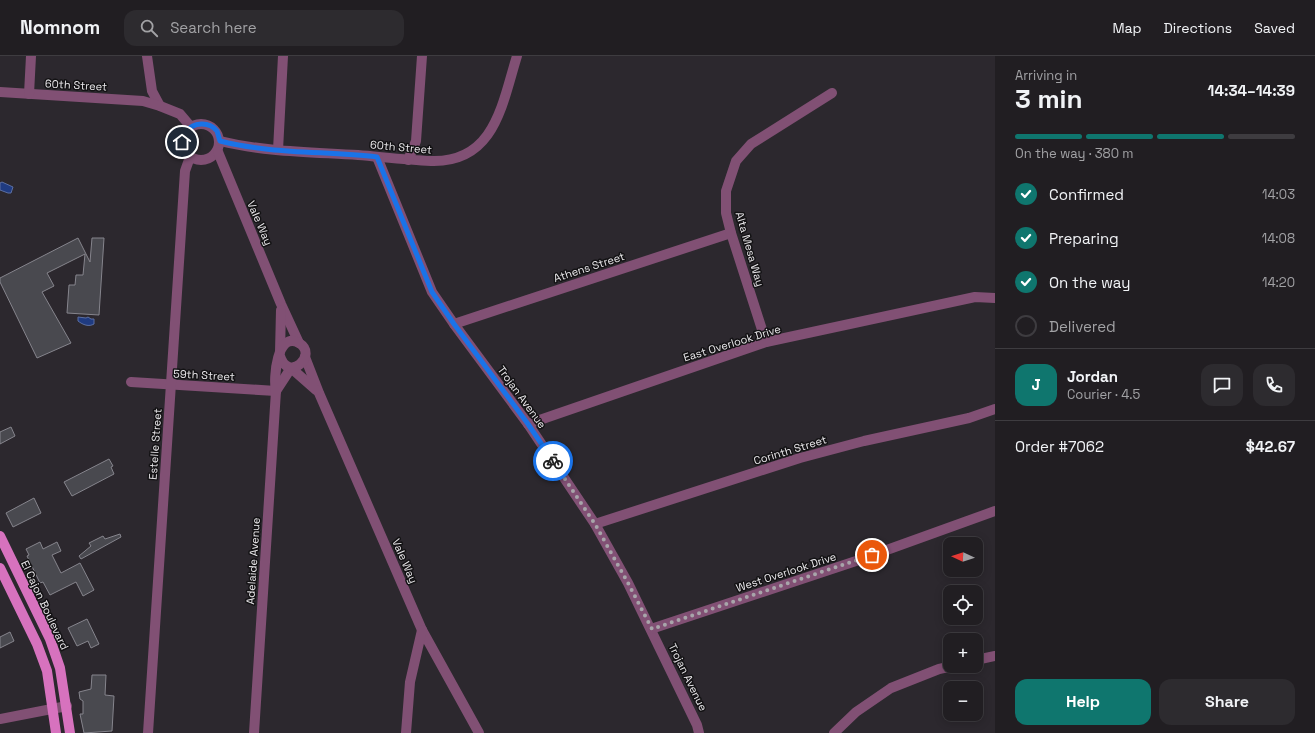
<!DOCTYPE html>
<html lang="en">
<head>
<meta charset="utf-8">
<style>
	:root { --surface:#211e22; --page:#2d2b2f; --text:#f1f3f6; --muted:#a2a2a5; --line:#3e3c40; --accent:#0f766e }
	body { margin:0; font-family:"Space Grotesk",sans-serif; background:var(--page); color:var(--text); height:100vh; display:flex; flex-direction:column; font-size:15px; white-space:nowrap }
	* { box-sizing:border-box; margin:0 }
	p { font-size:13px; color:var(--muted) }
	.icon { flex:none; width:22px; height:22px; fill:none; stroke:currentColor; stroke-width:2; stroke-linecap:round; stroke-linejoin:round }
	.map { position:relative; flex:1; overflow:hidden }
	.details { display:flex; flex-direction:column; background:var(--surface); width:320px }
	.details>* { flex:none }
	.needle { width:26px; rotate:273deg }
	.buttons { position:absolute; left:943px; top:481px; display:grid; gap:8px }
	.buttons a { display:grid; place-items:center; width:40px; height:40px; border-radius:8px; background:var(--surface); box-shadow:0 2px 10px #0003,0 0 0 1px var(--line); font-size:20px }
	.pin { position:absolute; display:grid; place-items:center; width:34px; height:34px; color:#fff; margin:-17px; border:2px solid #fff; border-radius:50%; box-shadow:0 1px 4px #0007 }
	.courier { position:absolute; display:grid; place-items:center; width:40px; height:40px; margin:-20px; border:3px solid #1a73e8; border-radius:50%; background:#fff; color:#222; box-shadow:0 1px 5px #0007 }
	.overview em { font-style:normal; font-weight:800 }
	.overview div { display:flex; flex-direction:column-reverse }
	.overview { display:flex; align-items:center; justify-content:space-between; height:68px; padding:0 20px }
	h1 { font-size:26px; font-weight:800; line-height:30px }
	.bar { display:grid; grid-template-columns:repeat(4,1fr); gap:6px 4px; align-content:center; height:48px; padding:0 20px }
	.bar i { height:5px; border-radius:3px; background:var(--line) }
	.bar .selected { background:var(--accent) }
	.bar p { grid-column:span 4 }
	.line { display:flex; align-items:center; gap:10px; padding:0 20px; border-top:1px solid var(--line) }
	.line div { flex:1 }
	.round { display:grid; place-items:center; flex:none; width:42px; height:42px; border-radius:12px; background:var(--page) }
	ol { padding:0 20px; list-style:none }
	li { display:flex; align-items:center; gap:12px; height:44px }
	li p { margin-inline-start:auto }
	li .icon { padding:4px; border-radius:50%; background:var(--accent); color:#fff; stroke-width:4 }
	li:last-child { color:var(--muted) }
	li i { width:22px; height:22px; border:2px solid var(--line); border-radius:50% }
	.cta { display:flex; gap:8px; margin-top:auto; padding:8px 20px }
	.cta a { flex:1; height:46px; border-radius:12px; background:var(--accent); color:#fff; font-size:16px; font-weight:800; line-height:46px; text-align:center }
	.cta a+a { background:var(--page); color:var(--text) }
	header { display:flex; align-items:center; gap:24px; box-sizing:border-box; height:56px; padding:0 20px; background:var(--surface); border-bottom:1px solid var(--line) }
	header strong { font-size:19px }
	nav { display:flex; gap:22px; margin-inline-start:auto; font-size:14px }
	.search { width:280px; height:36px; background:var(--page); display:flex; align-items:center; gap:10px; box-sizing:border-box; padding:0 14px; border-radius:12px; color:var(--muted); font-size:15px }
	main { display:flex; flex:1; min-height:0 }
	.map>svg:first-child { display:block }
</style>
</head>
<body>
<header>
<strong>Nomnom</strong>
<div class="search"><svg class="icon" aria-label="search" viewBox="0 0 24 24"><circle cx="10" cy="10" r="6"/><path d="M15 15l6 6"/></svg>Search here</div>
<nav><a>Map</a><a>Directions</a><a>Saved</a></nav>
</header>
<main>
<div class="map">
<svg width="995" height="677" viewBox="0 0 995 677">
	<rect width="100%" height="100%" fill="#2c282e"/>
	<!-- water -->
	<g fill="#1f3b81" stroke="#5c6fa1">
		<polygon points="2,126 13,131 11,137 8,137 0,134 0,127"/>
		<path d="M78 261 86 262 88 261 91 263H94V268C89 271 83 269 78 265Z"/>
	</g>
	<!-- building -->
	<g fill="#49494f" stroke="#86858d">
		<polygon points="78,182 90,206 92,182 104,182 99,259 67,257 69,229 75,229 76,219 83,219 85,198 47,217 54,230 42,236 71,287 37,302 0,226 0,222"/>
		<polygon points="11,371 15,380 0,388 0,376"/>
		<polygon points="109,403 113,410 111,411 114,418 72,440 64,426"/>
		<polygon points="34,442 41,457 13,471 6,457"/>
		<polygon points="120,478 121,481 81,503 79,500 91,490 89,487 103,480 105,483"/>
		<polygon points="40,486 43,493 57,486 61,495 52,499 61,517 80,507 94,534 83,540 76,526 50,539 43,526 40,527 27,500 29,499 26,493"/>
		<polygon points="87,563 99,588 91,592 88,585 77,590 68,572"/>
		<polygon points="10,576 14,585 0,592 0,581"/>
		<polygon points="92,619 106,619 105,639 114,640 112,675 84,677 80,658 83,658 83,645 80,643 79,636 91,633"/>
	</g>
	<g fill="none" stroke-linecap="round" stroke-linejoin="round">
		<!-- minor -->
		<g stroke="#815074" stroke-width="10">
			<polyline points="147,0 152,35 160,50"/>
			<polyline points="0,36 143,45 160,50 180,58 191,71"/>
			<polyline points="29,38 31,0"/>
			<circle cx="201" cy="86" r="18"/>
			<path d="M220 85C265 96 311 96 358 99 382 101 407 104 431 105 495 107 502 48 517 0"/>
			<polyline points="278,94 283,0"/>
			<polyline points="218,96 281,248 299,287"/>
			<polyline points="377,101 432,236 454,268 528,368 595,468 628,527 697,669 699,677"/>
			<polyline points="408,104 416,85 422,0"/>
			<polyline points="454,268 731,177"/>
			<polyline points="766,286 731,177 726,157 726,135 736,105 751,88 832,37"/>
			<polyline points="280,296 281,254"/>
			<polyline points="305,301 319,337 422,574 479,677"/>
			<polyline points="131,326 276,335"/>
			<polyline points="276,335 291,312 316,334"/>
			<polyline points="528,368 766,286 975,241 995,242"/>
			<polyline points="595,468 800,402 864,385 969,362 995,353"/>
			<polyline points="651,573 859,504 995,455"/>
			<polyline points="976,604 995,600"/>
			<polyline points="0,663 67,650"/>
			<polyline points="148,677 185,115 190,101"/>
			<path d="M254 677 276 335C273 323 277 274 299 287 319 299 288 327 280 300"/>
			<polyline points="406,677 410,626 422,574"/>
			<polyline points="834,677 856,656 891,632 939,613 953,610"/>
		</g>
		<!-- major -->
		<g stroke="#d772be" stroke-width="10">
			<polyline points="0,480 50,583 60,612 70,677"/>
			<polyline points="0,512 37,588 47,615 56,677"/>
		</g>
	</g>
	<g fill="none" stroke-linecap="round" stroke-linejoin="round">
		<!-- done -->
		<polyline stroke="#a8a5aa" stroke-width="4" stroke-dasharray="0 7.2" points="553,405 595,468 628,527 652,573 872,499"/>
		<!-- route -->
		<path stroke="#1a73e8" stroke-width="5" d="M182 86C183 83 184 79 186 76 193 66 209 65 217 75 218 78 219 82 220 85 271 98 324 95 377 101L432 236 454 268 528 368 553 405"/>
	</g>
	<g text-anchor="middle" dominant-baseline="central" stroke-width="3" stroke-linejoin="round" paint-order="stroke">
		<!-- street labels -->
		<g font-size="11" fill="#ebe9ec" stroke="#131214">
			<text transform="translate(76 29) rotate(3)">60th Street</text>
			<text transform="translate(401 91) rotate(5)">60th Street</text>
			<text transform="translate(260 167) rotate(67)">Vale Way</text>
			<text transform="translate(750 193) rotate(74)">Alta Mesa Way</text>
			<text transform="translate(589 211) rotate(-18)">Athens Street</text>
			<text transform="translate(732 287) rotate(-17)">East Overlook Drive</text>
			<text transform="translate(204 319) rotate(3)">59th Street</text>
			<text transform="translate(522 341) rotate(54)">Trojan Avenue</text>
			<text transform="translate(155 388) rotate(-86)">Estelle Street</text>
			<text transform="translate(790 394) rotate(-17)">Corinth Street</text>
			<text transform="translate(253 505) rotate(-86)">Adelaide Avenue</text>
			<text transform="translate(405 505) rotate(67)">Vale Way</text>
			<text transform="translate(786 516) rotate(-18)">West Overlook Drive</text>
			<text transform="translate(45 549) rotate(65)">El Cajon Boulevard</text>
			<text transform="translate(688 621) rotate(64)">Trojan Avenue</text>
		</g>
	</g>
</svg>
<div class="buttons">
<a><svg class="needle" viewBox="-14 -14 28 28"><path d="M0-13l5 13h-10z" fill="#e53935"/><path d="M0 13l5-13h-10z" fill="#a2a2a5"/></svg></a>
<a><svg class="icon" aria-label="locate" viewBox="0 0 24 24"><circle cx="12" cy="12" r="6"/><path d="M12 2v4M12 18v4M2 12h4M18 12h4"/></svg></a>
<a>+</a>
<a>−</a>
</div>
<div class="pin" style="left:872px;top:499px;background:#ea580c"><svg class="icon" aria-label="bag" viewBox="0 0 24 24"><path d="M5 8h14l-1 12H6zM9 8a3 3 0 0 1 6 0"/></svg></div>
<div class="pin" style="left:182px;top:86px;background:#1f2937"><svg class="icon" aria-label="home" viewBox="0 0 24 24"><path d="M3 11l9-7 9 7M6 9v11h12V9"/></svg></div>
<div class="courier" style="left:553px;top:405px"><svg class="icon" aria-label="bike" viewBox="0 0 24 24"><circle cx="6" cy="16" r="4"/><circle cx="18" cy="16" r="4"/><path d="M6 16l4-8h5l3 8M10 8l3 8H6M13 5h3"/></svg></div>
</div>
<section class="details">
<div class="overview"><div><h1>3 min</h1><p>Arriving in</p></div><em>14:34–14:39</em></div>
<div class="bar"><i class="selected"></i><i class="selected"></i><i class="selected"></i><i></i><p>On the way · 380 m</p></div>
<ol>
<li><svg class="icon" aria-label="check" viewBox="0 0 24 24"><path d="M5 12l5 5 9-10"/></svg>Confirmed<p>14:03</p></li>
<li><svg class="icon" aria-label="check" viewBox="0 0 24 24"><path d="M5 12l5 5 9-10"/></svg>Preparing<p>14:08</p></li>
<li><svg class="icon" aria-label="check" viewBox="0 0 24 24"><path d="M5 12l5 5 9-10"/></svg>On the way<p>14:20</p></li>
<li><i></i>Delivered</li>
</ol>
<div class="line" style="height:72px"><b class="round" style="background:var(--accent);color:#fff">J</b><div><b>Jordan</b><p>Courier · 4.5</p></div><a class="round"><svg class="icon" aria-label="chat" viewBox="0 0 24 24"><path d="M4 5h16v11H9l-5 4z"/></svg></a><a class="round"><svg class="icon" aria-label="phone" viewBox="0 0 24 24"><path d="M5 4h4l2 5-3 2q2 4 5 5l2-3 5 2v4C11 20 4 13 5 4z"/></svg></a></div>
<div class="line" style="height:52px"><div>Order #7062</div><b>$42.67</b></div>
<div class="cta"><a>Help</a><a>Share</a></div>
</section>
</main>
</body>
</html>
